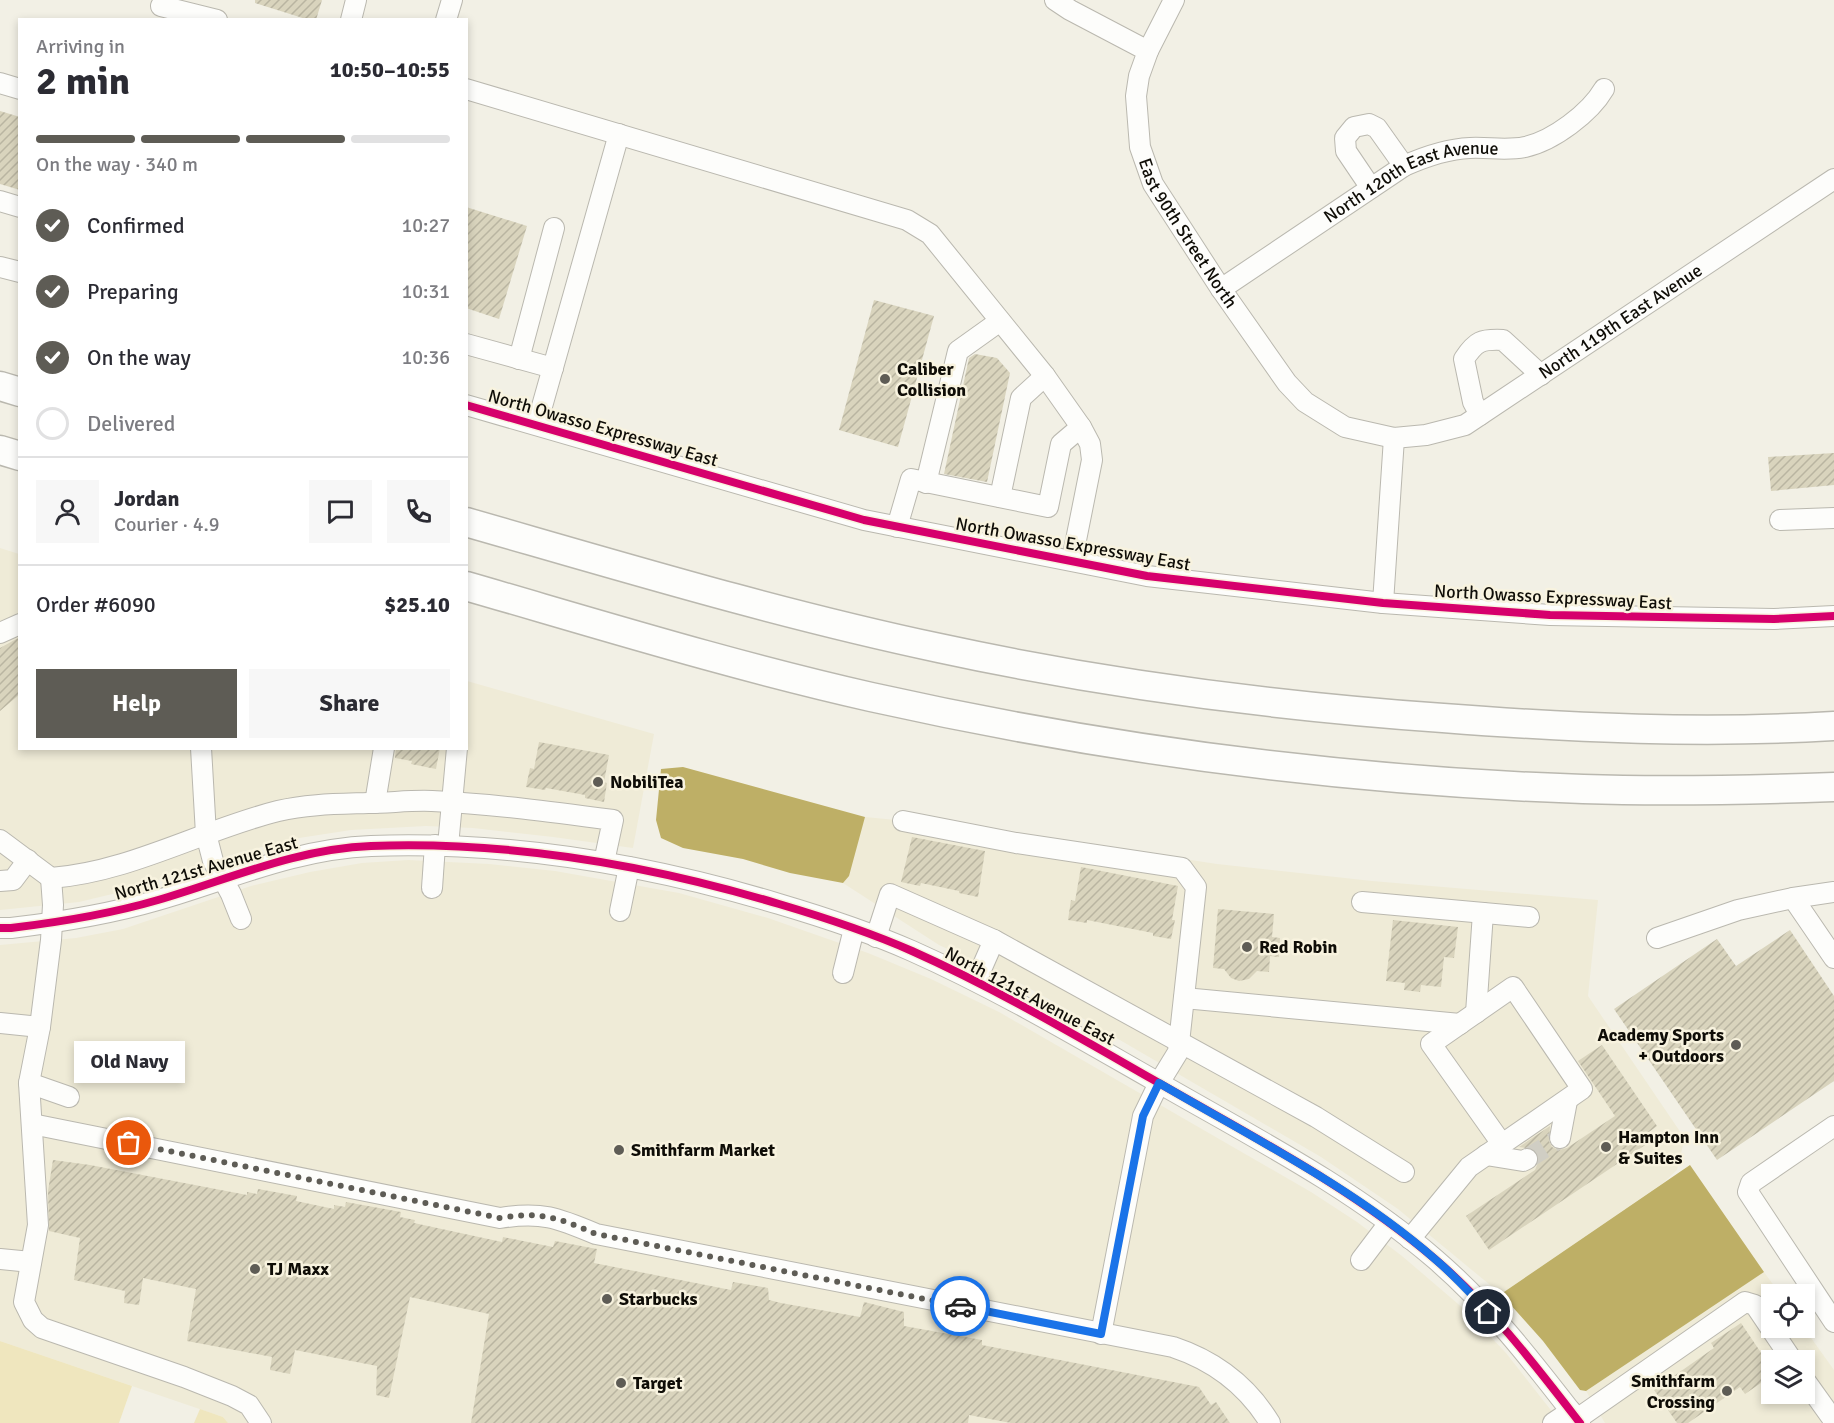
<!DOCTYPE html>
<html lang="en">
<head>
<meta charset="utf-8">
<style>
	:root { --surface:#fff; --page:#f7f7f7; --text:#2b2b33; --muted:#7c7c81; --line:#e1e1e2; --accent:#5e5c55 }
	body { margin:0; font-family:Signika,sans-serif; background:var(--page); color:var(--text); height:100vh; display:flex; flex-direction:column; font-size:22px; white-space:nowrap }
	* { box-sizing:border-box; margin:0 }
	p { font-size:20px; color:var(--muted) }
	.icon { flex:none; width:33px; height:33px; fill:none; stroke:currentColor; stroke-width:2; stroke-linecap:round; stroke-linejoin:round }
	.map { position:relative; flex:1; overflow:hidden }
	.details { position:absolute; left:18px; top:18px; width:450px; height:732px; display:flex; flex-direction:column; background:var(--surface); border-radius:0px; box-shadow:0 3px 9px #0003 }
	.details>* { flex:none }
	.buttons { position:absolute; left:1761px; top:1284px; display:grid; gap:12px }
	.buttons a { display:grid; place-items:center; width:54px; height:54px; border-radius:0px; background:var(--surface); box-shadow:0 3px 9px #0003; font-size:30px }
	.pin { position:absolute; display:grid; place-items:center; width:51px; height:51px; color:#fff; margin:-26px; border:3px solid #fff; border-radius:50%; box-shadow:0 2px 6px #0007 }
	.courier { position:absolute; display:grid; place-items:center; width:60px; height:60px; margin:-30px; border:4px solid #1a73e8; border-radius:50%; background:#fff; color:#222; box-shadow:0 2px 8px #0007 }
	.bubble { position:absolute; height:42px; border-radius:0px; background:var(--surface); box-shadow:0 3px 9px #0003; font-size:20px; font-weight:800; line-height:42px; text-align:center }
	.summary em { font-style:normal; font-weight:800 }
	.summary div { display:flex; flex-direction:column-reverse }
	.summary { display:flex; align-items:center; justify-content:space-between; height:102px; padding:0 18px }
	h1 { font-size:39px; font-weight:800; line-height:45px }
	.bar { display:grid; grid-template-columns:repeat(4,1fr); gap:9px 6px; align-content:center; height:72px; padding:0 18px }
	.bar i { height:8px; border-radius:4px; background:var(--line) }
	.bar .selected { background:var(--accent) }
	.bar p { grid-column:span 4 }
	.line { display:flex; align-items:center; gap:15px; padding:0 18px; border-top:2px solid var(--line) }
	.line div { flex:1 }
	.round { display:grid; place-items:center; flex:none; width:63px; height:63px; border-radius:0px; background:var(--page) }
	ol { padding:0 18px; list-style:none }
	li { display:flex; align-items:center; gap:18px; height:66px }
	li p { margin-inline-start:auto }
	li .icon { padding:6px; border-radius:50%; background:var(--accent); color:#fff; stroke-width:4 }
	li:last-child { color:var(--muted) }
	li i { width:33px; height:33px; border:3px solid var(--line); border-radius:50% }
	.button { display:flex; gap:12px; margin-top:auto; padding:12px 18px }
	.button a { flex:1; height:69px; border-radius:0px; background:var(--accent); color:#fff; font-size:24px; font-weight:800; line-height:69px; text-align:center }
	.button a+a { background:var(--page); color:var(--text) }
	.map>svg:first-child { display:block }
</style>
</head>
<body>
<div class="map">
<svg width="1834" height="1423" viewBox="0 0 1834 1423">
	<defs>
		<pattern id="building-hatch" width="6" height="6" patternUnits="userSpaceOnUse" patternTransform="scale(1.5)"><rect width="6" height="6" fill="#d9d4bd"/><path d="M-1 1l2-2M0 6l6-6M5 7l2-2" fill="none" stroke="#b9b5a1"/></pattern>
	</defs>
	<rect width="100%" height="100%" fill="#f2f0e5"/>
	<!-- built -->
	<g fill="#efebd7" fill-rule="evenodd">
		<polygon points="0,548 19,554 20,748 466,748 467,681 654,734 633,848 553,837 473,828 426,826 351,830 299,838 238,853 129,890 79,902 0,910"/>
		<polygon points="865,817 989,829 1217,864 1372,881 1598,900 1588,996 1679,1130 1684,1141 1677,1170 1663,1183 1501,1294 1398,1209 1321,1157 1070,1011 1014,980 939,945 843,883"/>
		<polygon points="408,860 489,864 555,871 679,893 768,918 868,953 931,979 999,1012 1311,1192 1357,1222 1402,1256 1464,1309 1506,1353 1561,1423 228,1423 223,1417 0,1341 0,945 76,938 123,929 251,886 310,872 362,863"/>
		<path d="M1764 1272 1780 1294H1772V1328H1804L1834 1370V1414L1820 1423H1605L1586 1391ZM1772 1360H1804V1394H1772Z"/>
	</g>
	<!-- green -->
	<g fill="#efe6be">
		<polygon points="0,1341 132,1386 119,1423 0,1423"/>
		<polygon points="200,1409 223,1417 228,1423 194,1423"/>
	</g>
	<!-- water -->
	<g fill="#beaf66">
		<polygon points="683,767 865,817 849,876 843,883 790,873 743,859 683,848 661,838 656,820 661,769"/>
		<polygon points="1690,1165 1764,1272 1586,1391 1580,1390 1543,1341 1501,1294"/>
	</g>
	<!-- building -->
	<g fill="url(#building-hatch)">
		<polygon points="255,0 322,0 316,20 309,20 255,3"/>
		<polygon points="0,111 20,117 20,190 0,184"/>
		<polygon points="466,207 527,226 499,319 466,308"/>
		<polygon points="874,300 934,316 898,447 839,430"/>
		<polygon points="975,354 997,358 1010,373 987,482 944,474 969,358"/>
		<polygon points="1834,453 1834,485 1771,491 1768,457"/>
		<polygon points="20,637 20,694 0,711 0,648"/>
		<polygon points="539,742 609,755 604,782 607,783 604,802 585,798 585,795 546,788 545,790 526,787 530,768 534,769"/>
		<polygon points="396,748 440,748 436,769 411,764 412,761 395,758"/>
		<polygon points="912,837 985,851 978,897 959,893 959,891 921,883 920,886 901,882"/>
		<polygon points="1081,867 1178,886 1172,920 1175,920 1171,939 1153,936 1153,933 1087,920 1087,923 1068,920 1071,900 1075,901"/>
		<polygon points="1218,909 1274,914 1272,937 1280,938 1279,957 1270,956 1269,972 1257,971 1249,979 1239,981 1231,978 1224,969 1213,968"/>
		<polygon points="1393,920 1458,927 1454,958 1444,957 1441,987 1421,985 1420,992 1404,990 1405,983 1386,981"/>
		<polygon points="1790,930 1834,996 1834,1081 1717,1160 1614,1009 1717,939 1736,966"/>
		<polygon points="1602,1045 1657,1126 1649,1132 1654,1139 1489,1250 1466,1216 1535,1170 1539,1160 1537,1153 1533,1149 1519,1147 1550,1126 1549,1141 1552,1147 1558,1150 1567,1148 1615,1116 1578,1061"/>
		<polygon points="53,1160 90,1165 247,1195 247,1192 257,1194 258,1189 297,1196 296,1201 334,1209 334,1205 345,1207 346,1202 401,1212 400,1217 415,1220 414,1223 502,1242 503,1237 553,1247 555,1241 597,1249 594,1263 731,1290 733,1282 768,1288 769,1300 781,1303 860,1317 864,1302 904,1312 904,1326 982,1340 982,1345 1199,1387 1211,1405 1216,1402 1230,1423 1011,1423 969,1415 968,1423 471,1423 489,1314 410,1297 389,1398 376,1395 377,1366 295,1350 290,1374 270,1370 272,1357 187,1341 196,1289 143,1278 139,1305 124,1303 125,1291 74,1280 80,1238 49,1231 48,1191"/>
		<polygon points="1741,1323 1772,1369 1771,1376 1745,1394 1740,1387 1688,1423 1677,1423 1654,1390 1714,1348 1711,1343"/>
	</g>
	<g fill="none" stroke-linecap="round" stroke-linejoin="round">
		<!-- minor-tunnel -->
		<polyline stroke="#d0cec4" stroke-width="20" stroke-dasharray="20 10" stroke-linecap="butt" points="1527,1159 1560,1138"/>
		<defs>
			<g id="minor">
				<path id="s1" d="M1055 0 1070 10 1148 51 1139 76 1136 96 1140 147 1153 184 1221 289 1287 383 1305 402 1345 427 1394 438 1426 435 1465 425 1834 179"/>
				<polyline points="161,6 217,20"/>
				<polyline points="351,20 356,0"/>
				<polyline points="446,20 452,0"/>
				<polyline points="1148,51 1174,0"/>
				<polyline points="0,83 20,89"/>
				<polyline points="466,89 907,220 930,234 1045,376 1081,427 1090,444 1092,460 1072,560"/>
				<polyline points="1371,188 1346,151 1345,138 1354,127 1369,124 1377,128 1404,166"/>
				<polyline points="0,201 20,207"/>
				<polyline points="0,267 20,272"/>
				<path id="s2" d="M1221 289 1404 166C1424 157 1447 149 1470 148 1488 147 1507 151 1525 147 1553 141 1590 113 1604 89"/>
				<polyline points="466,344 553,368"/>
				<polyline points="519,359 554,228"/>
				<polyline points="466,405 864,520 1147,576 1383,603 1550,615 1774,619 1834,616"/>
				<path d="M1480 415 1473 402 1464 359C1476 341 1481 339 1503 340L1541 375"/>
				<polyline points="537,424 619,134"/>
				<polyline points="926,483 958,351 1000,321"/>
				<polyline points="1000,497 1021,398 1045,376"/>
				<polyline points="1780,520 1834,518"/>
				<polyline points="897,527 911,479 1048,507 1061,444 1081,427"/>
				<polyline points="1383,603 1394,438"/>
				<polyline points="0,633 20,624"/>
				<polyline points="201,748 206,834 213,861 231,894 241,919"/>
				<polyline points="375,803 384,748"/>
				<polyline points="903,821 1016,843 1182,868 1196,887 1178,1052 1159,1083 1143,1116 1101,1334"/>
				<path d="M0 840 51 878C130 872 202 830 278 811 307 804 338 804 368 803 389 803 411 800 432 801 493 804 553 812 613 820L604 862"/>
				<polyline points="448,846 457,748"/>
				<polyline points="51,878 53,905 51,940 40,1027 29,1083 38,1225 24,1302 33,1320 42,1328 184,1377 232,1396 249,1405 261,1423"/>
				<polyline points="0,881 13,880 28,860"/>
				<polyline points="432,888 435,845"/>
				<polyline points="1793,898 1834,958"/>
				<polyline points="1362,902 1529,917"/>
				<polyline points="620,911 629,867"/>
				<path d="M0 928H11C61 922 110 914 158 900 230 879 295 849 371 846 509 841 646 864 779 904 823 917 869 932 912 951 995 988 1073 1034 1152 1079 1249 1135 1350 1186 1435 1259 1491 1307 1535 1365 1580 1423"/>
				<polyline points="876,937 890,894 994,940 1316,1117 1404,1172"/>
				<polyline points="1657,938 1738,910 1793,898 1834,892"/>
				<polyline points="843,973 854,929"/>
				<polyline points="976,981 994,940"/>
				<polyline points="1184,998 1460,1024"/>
				<polyline points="1476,1013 1483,913"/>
				<polyline points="0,1023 40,1027"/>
				<polyline points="29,1083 69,1097"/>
				<path d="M32 1124 500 1218C541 1211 558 1218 596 1234L1173 1347C1215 1361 1247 1385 1270 1423"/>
				<polyline points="1834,1126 1751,1183 1748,1192 1834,1322"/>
				<polyline points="1560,1138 1567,1101"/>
				<polyline points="1486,1155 1523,1161 1527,1159"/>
				<polyline points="1410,1239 1469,1167 1582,1089 1513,987 1431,1044 1502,1144"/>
				<polyline points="0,1259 31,1262"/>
				<polyline points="1361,1260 1389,1223"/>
				<polyline points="1804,1379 1834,1421"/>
				<polyline points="1577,1419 1745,1302 1755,1305 1792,1360"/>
				<polyline points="1553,1423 1571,1411"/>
			</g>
			<g id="highway">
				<polyline points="0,386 20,392"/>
				<polyline points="0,450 20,456"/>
				<path d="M466 522C623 567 779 614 939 648 1105 684 1274 706 1443 718 1573 728 1704 734 1834 726"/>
				<path d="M466 586C601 625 734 666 871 697 1104 749 1344 781 1583 789 1667 792 1750 790 1834 787"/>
			</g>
		</defs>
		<!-- minor casing -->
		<use href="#minor" stroke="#bab8af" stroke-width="22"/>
		<!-- highway casing -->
		<use href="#highway" stroke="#bab8af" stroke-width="31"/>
		<!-- minor -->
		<use href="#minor" stroke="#fdfdfb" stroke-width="20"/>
		<!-- highway -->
		<use href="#highway" stroke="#fdfdfb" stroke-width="28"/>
		<defs>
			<g id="cycleway">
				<polyline points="466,405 864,520 1147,576 1383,603 1550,615 1774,619 1834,616"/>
				<path d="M0 928H11C61 922 110 914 158 900 230 879 295 849 371 846 509 841 646 864 779 904 823 917 869 932 912 951 995 988 1073 1034 1152 1079 1249 1135 1350 1186 1435 1259 1491 1307 1535 1365 1580 1423"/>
			</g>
		</defs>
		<!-- cycleway casing -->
		<use href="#cycleway" stroke="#f8f3df" stroke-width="11"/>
		<!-- cycleway -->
		<use href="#cycleway" stroke="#d6006c" stroke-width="8"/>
	</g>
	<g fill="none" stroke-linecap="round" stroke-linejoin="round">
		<!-- done -->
		<path stroke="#5e5c55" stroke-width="6" stroke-dasharray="0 10.8" d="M129 1143 500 1218C541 1211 559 1218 596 1234L960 1306"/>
		<!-- route -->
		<path stroke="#1a73e8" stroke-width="8" d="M960 1306 1101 1334 1143 1116 1159 1083C1253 1138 1354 1188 1436 1260 1455 1276 1471 1294 1488 1312"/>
	</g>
	<!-- markers -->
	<g fill="#5e5c55" stroke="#f8f3df" stroke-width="2">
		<circle cx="885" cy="379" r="6"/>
		<circle cx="598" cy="782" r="6"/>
		<circle cx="1247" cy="947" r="6"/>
		<circle cx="1736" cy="1045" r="6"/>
		<circle cx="1606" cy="1147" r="6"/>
		<circle cx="619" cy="1150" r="6"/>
		<circle cx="255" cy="1269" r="6"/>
		<circle cx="607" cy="1299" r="6"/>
		<circle cx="621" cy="1383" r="6"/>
		<circle cx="1727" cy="1391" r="6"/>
	</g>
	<g text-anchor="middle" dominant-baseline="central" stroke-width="5" stroke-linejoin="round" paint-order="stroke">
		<!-- street labels -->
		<g font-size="18" fill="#0f0d07" stroke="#f8f3df">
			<text stroke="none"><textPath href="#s2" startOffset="222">North 120th East Avenue</textPath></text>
			<text stroke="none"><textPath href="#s1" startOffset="303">East 90th Street North</textPath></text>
			<text stroke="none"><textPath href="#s1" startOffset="866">North 119th East Avenue</textPath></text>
			<text transform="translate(603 428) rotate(16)">North Owasso Expressway East</text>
			<text transform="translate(1073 544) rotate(10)">North Owasso Expressway East</text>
			<text transform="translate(1553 597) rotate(3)">North Owasso Expressway East</text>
			<text transform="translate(206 868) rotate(-16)">North 121st Avenue East</text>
			<text transform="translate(1030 996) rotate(28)">North 121st Avenue East</text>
		</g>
		<!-- poi labels -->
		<g font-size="18" font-weight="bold" fill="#0f0d07" stroke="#f8f3df" text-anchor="start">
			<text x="897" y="369">Caliber<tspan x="897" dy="21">Collision</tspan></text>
			<text x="610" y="782">NobiliTea</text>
			<text x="1259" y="947">Red Robin</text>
			<text x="1724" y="1035" text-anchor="end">Academy Sports<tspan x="1724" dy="21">+ Outdoors</tspan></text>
			<text x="1618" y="1137">Hampton Inn<tspan x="1618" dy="21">&amp; Suites</tspan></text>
			<text x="631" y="1150">Smithfarm Market</text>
			<text x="267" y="1269">TJ Maxx</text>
			<text x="619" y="1299">Starbucks</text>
			<text x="1715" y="1381" text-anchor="end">Smithfarm<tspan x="1715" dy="21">Crossing</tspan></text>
			<text x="633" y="1383">Target</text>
		</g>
	</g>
</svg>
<div class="buttons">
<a><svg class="icon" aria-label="locate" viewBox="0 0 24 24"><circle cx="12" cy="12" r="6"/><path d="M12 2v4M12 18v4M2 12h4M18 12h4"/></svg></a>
<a><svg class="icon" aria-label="layers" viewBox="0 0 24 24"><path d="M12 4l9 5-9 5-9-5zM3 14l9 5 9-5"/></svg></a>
</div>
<div class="pin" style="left:129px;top:1143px;background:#ea580c"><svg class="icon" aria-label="bag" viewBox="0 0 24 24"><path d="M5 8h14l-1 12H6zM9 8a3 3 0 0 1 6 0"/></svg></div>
<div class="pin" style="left:1488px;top:1312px;background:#1f2937"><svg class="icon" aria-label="home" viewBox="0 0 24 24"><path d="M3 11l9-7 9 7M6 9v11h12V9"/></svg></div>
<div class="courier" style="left:960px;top:1306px"><svg class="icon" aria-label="car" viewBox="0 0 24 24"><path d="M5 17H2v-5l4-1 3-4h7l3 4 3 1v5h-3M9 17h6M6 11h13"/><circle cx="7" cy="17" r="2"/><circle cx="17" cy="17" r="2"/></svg></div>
<div class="bubble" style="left:74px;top:1041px;width:111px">Old Navy</div>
<section class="details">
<div class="summary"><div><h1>2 min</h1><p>Arriving in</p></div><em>10:50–10:55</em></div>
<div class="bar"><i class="selected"></i><i class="selected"></i><i class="selected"></i><i></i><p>On the way · 340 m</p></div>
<ol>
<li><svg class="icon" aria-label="check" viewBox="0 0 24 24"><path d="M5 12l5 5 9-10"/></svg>Confirmed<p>10:27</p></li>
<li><svg class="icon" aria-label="check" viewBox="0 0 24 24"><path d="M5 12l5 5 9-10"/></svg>Preparing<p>10:31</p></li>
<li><svg class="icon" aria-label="check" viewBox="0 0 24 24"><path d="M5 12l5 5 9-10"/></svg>On the way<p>10:36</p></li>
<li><i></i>Delivered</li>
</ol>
<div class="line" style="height:108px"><a class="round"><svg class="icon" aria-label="person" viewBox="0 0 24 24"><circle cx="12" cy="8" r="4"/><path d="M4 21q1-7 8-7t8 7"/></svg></a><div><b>Jordan</b><p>Courier · 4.9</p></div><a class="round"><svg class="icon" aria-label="chat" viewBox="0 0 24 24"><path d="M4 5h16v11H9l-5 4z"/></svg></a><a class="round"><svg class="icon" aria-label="phone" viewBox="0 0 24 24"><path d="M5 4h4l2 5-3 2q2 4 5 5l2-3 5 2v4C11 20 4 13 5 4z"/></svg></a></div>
<div class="line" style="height:78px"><div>Order #6090</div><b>$25.10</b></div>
<div class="button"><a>Help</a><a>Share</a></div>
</section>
</div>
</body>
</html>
